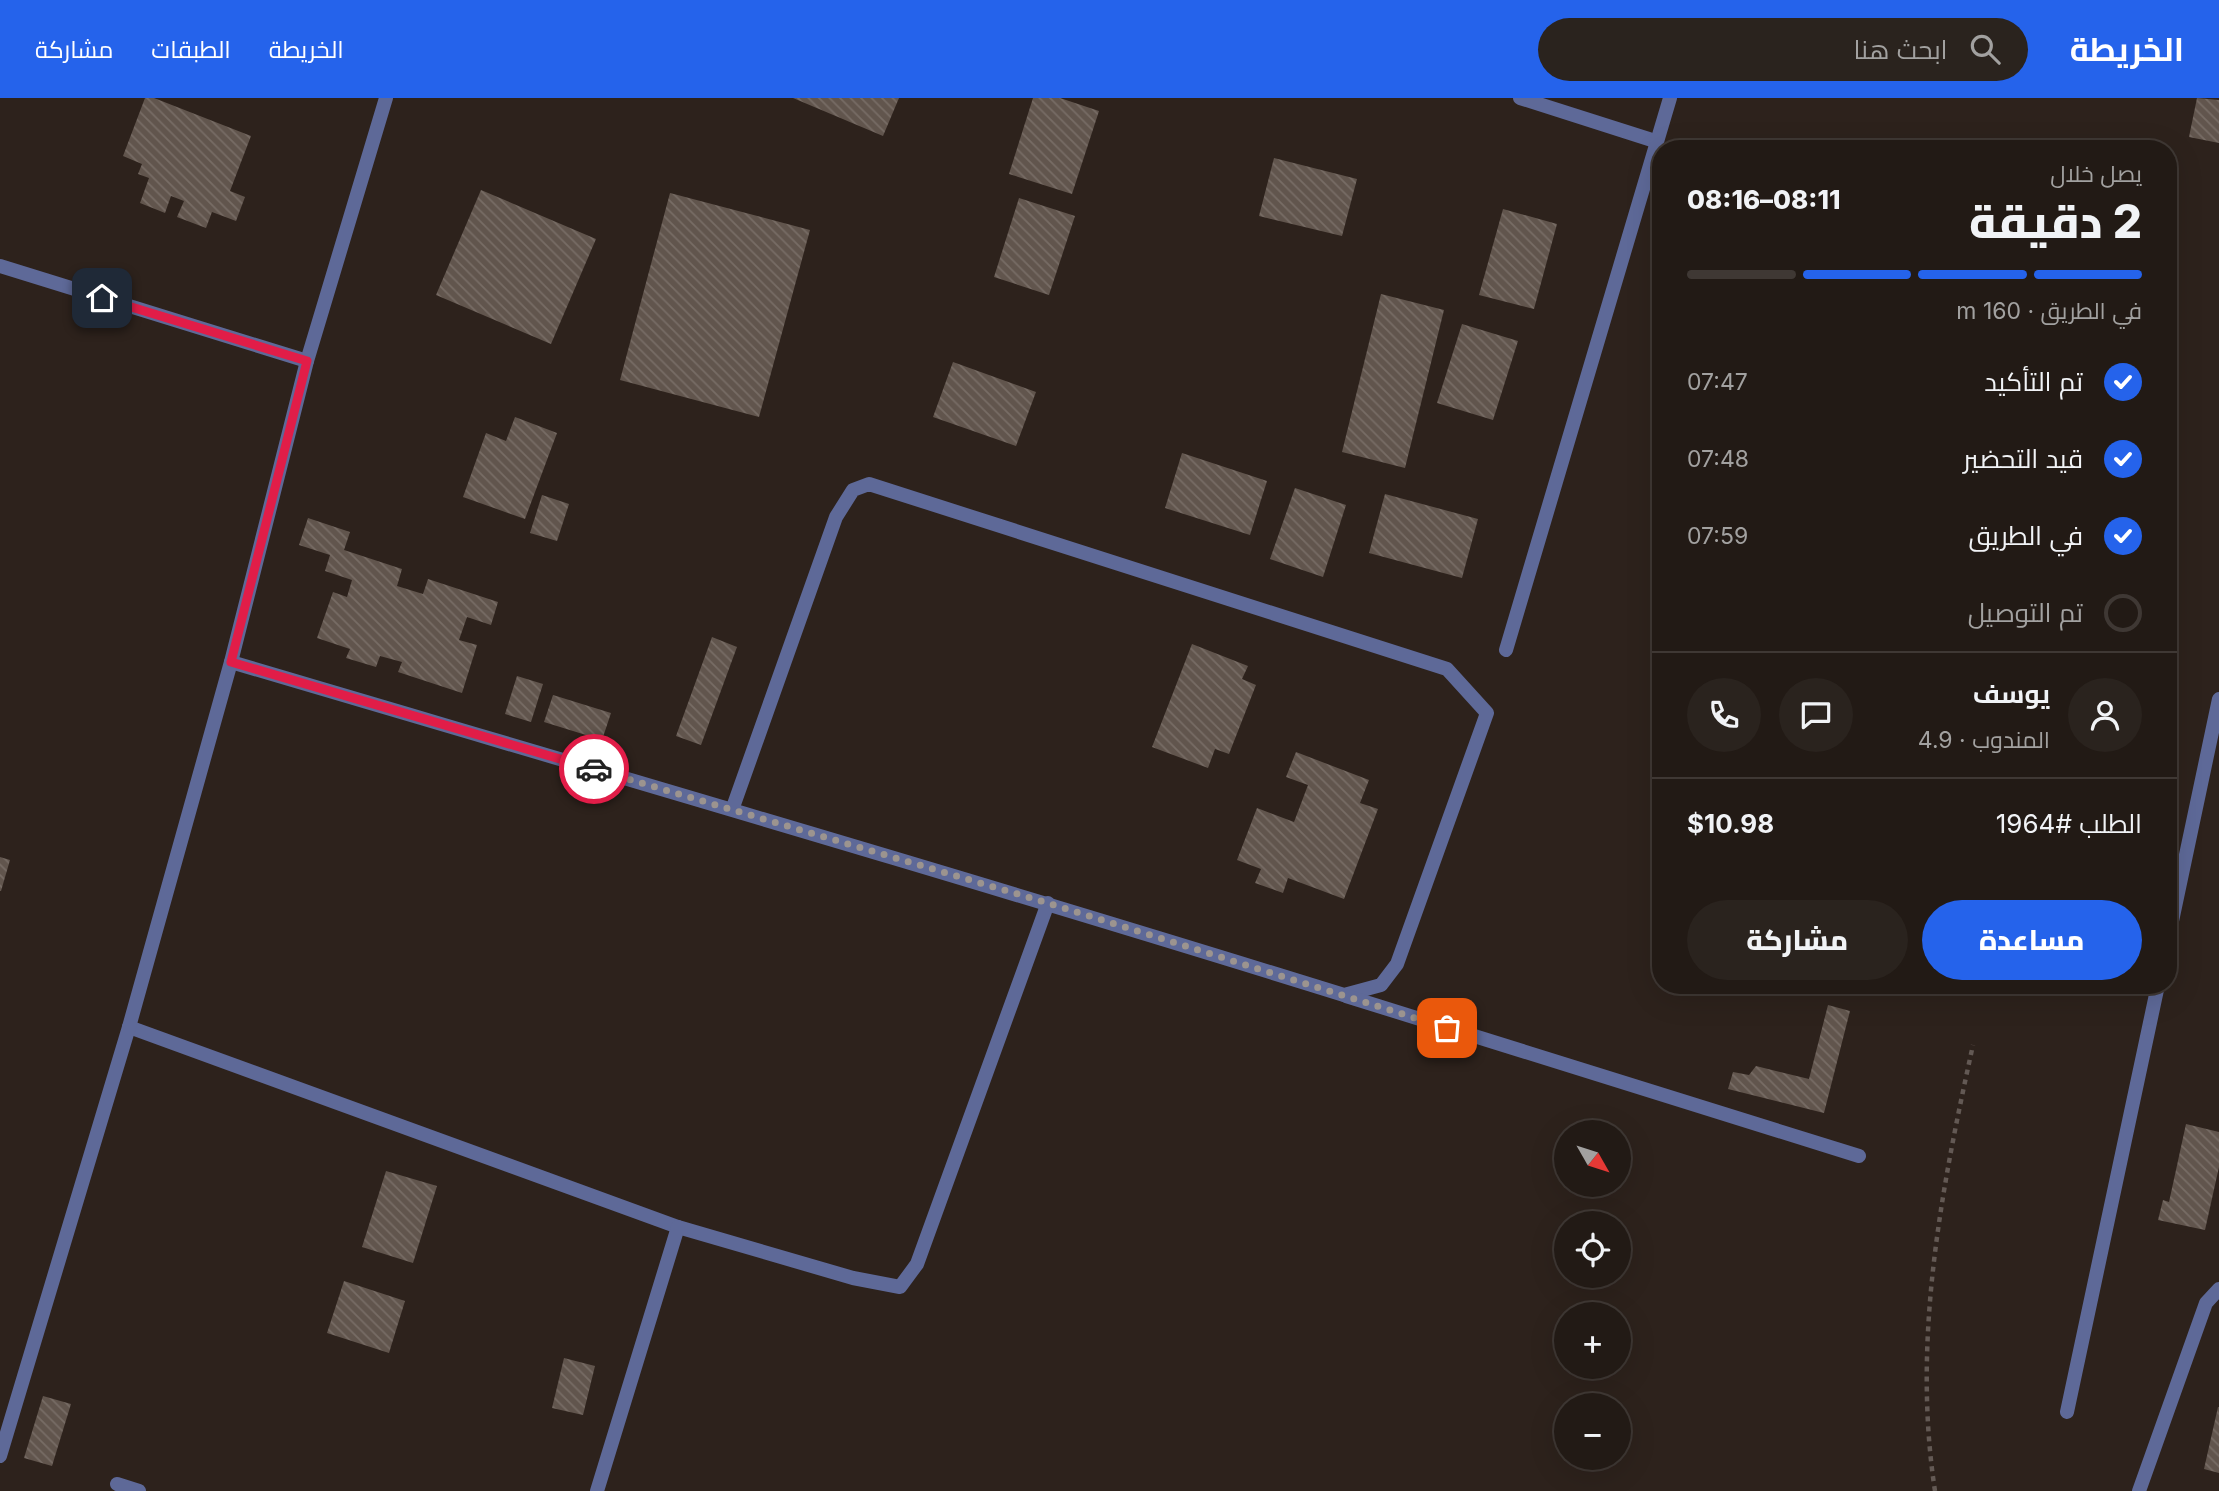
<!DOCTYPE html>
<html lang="ar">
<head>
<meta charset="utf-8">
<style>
	:root { --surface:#221a15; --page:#2a231e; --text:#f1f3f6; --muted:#a2a1a0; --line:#3f3834; --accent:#2563eb }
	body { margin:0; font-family:Inter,Cairo,sans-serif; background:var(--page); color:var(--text); direction:rtl; height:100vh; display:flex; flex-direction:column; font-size:26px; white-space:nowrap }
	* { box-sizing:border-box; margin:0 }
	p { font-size:23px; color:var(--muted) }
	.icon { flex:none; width:38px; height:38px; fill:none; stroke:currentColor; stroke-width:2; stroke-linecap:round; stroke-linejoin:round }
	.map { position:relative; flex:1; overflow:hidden; direction:ltr }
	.details { position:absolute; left:1652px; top:42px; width:525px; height:854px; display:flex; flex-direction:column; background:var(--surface); border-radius:28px; box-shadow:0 7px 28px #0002,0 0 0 2px var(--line); direction:rtl }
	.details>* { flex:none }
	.needle { width:46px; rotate:129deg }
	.buttons { position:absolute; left:1554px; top:1022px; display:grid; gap:14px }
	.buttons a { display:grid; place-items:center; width:77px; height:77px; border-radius:50%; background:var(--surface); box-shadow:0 7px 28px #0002,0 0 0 2px var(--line); font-size:35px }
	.pin { position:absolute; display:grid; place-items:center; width:60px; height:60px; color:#fff; margin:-30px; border-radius:14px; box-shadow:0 4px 10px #0006 }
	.courier { position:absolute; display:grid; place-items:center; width:70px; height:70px; margin:-35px; border:5px solid #e11d48; border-radius:50%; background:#fff; color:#222; box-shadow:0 2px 9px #0007 }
	.headline em { font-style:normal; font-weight:800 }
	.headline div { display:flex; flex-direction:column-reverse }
	.headline { display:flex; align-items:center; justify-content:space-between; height:119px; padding:0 35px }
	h1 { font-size:46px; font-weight:800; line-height:52px }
	.bar { display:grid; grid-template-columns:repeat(4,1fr); gap:10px 7px; align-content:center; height:84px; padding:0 35px }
	.bar i { height:9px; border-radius:5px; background:var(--line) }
	.bar .selected { background:var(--accent) }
	.bar p { grid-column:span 4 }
	.line { display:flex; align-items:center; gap:18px; padding:0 35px; border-top:2px solid var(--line) }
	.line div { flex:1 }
	.round { display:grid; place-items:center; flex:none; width:74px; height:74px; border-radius:37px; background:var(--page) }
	ol { padding:0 35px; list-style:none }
	li { display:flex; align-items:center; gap:21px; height:77px }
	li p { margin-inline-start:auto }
	li .icon { padding:7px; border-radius:50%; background:var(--accent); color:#fff; stroke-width:4 }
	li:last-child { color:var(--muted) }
	li i { width:38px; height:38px; border:4px solid var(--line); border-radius:50% }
	.primary-button { display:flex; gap:14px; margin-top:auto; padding:14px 35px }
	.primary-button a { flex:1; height:80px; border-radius:42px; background:var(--accent); color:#fff; font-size:28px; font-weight:800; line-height:80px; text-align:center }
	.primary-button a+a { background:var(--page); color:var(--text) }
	header { display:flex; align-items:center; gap:42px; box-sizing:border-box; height:98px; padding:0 35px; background:var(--accent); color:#fff }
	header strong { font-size:33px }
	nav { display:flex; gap:38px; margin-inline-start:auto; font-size:24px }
	.search { width:490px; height:63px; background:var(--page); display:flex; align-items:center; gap:18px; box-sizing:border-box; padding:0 24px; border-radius:38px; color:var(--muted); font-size:26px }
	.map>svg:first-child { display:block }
</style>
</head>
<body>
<header>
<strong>الخريطة</strong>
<div class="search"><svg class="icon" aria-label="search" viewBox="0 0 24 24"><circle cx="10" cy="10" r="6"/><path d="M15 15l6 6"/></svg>ابحث هنا</div>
<nav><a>الخريطة</a><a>الطبقات</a><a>مشاركة</a></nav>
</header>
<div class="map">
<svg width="2219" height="1393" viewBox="0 0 2219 1393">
	<defs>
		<pattern id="building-back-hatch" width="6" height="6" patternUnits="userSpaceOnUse" patternTransform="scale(1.75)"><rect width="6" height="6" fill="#61554d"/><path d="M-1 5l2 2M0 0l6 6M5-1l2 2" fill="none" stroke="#776c65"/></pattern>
	</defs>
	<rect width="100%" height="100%" fill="#2d221c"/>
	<!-- building -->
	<g fill="url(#building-back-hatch)">
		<polygon points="145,0 154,0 251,38 230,93 245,99 236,123 212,114 206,130 177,119 184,103 171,98 165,115 140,105 149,80 138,76 142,66 123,58"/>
		<polygon points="793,0 899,0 883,38"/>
		<polygon points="1033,0 1060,0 1099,13 1072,96 1009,76"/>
		<polygon points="2197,0 2219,2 2219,45 2189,39"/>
		<polygon points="1274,60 1357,81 1342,138 1259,118"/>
		<polygon points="481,92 596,141 551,246 436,197"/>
		<polygon points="670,95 810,132 759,319 620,282"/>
		<polygon points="1019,100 1075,118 1049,197 994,179"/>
		<polygon points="1503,111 1557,126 1534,211 1479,197"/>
		<polygon points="1661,117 1661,142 1654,140"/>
		<polygon points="1381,196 1444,212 1405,370 1342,354"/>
		<polygon points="1462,226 1518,243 1493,322 1437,305"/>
		<polygon points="953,264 1036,294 1016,348 933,319"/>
		<polygon points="515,319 557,335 525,421 463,399 486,335 506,343"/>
		<polygon points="1182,355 1267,383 1250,437 1165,410"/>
		<polygon points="1295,390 1346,407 1323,479 1270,461"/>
		<polygon points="1385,396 1478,421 1462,480 1369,455"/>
		<polygon points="542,397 569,406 557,443 530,435"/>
		<polygon points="308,420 350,434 344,452 402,471 397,488 423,496 428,481 498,504 491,527 467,519 459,542 477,547 462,595 398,574 402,564 380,558 376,569 346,560 350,551 317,540 333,494 347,499 352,482 325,473 330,457 299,447"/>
		<polygon points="712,539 737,549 701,647 676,638"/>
		<polygon points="1192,546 1248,568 1242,581 1256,587 1229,656 1215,651 1208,670 1152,649"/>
		<polygon points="517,578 543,586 531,624 505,616"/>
		<polygon points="553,597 611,615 602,642 544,624"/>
		<polygon points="1296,654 1369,682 1360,705 1378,711 1344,801 1288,780 1283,795 1255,785 1261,771 1237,762 1257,710 1294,724 1308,687 1286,679"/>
		<polygon points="0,759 10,762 1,793 0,793"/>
		<polygon points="1828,907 1850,913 1824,1015 1728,991 1733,974 1749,977 1756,968 1809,981"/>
		<polygon points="2186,1026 2219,1034 2219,1069 2205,1132 2158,1122 2163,1102 2169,1104"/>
		<polygon points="386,1073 437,1088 413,1165 362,1149"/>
		<polygon points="344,1183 405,1203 389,1255 327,1235"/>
		<polygon points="564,1260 595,1268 583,1317 552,1310"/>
		<polygon points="43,1298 71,1306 52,1368 24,1360"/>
		<polygon points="2218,1309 2219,1309 2219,1375 2204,1371"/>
	</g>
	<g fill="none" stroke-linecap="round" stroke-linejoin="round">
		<!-- path -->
		<path stroke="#635954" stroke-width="4.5" stroke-dasharray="5 5" stroke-linecap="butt" d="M1935 1393C1912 1244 1941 1092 1973 947"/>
		<!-- street -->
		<g stroke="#5e6998" stroke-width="14">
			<polyline points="1520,0 1655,43"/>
			<polyline points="0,168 307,263"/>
			<polyline points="1506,552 1670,0"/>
			<path d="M231 564C603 674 974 782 1344 897L1381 887 1397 866 1487 615 1447 571 869 386 853 392 836 419 732 712"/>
			<polyline points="2168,842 2219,601"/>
			<polyline points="1346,898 1859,1058"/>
			<polyline points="129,929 678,1129"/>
			<polyline points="2067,1314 2158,887"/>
			<polyline points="0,1358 129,929 231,564 307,263 386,0"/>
			<polyline points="117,1386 139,1393"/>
			<polyline points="597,1393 678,1129 853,1180 900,1189 917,1166 1048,805"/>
			<polyline points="2139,1393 2206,1205 2219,1191"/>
		</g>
	</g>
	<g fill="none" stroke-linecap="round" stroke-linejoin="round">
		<!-- done -->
		<polyline stroke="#9c948f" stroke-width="7" stroke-dasharray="0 12.6" points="594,671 1048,805 1447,930"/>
		<!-- route -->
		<polyline stroke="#e11d48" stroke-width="9" points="102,200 307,263 231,564 594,671"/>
	</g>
</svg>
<div class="buttons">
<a><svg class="needle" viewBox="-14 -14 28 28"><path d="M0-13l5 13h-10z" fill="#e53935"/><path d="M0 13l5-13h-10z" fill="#a2a1a0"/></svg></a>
<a><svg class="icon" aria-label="locate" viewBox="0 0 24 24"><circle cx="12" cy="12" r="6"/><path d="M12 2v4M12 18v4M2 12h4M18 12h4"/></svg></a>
<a>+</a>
<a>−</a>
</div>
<div class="pin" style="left:1447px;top:930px;background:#ea580c"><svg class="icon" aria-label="bag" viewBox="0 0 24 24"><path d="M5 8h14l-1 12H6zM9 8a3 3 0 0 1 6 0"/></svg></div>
<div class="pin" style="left:102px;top:200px;background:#1f2937"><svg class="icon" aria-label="home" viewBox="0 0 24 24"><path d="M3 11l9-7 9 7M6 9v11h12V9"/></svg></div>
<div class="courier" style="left:594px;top:671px"><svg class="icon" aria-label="car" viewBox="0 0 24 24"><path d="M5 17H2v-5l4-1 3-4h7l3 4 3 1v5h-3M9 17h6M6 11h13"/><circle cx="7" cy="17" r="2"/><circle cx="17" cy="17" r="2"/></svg></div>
<section class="details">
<div class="headline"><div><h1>2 دقيقة</h1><p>يصل خلال</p></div><em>08:11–08:16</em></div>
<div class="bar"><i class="selected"></i><i class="selected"></i><i class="selected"></i><i></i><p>في الطريق · 160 m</p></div>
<ol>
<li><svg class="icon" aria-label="check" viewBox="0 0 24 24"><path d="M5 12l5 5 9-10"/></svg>تم التأكيد<p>07:47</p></li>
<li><svg class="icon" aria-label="check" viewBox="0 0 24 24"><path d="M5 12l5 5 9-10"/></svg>قيد التحضير<p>07:48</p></li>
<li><svg class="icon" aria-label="check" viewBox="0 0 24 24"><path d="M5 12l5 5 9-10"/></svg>في الطريق<p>07:59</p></li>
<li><i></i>تم التوصيل</li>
</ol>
<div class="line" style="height:126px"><a class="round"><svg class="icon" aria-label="person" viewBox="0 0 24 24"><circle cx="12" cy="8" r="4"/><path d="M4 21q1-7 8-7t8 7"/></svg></a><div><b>يوسف</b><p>المندوب · 4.9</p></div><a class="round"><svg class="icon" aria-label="chat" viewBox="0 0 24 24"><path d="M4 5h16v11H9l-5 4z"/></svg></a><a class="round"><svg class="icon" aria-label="phone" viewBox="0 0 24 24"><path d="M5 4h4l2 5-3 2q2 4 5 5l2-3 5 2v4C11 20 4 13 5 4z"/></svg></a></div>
<div class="line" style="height:91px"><div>الطلب #1964</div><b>$10.98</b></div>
<div class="primary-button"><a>مساعدة</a><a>مشاركة</a></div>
</section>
</div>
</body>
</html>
